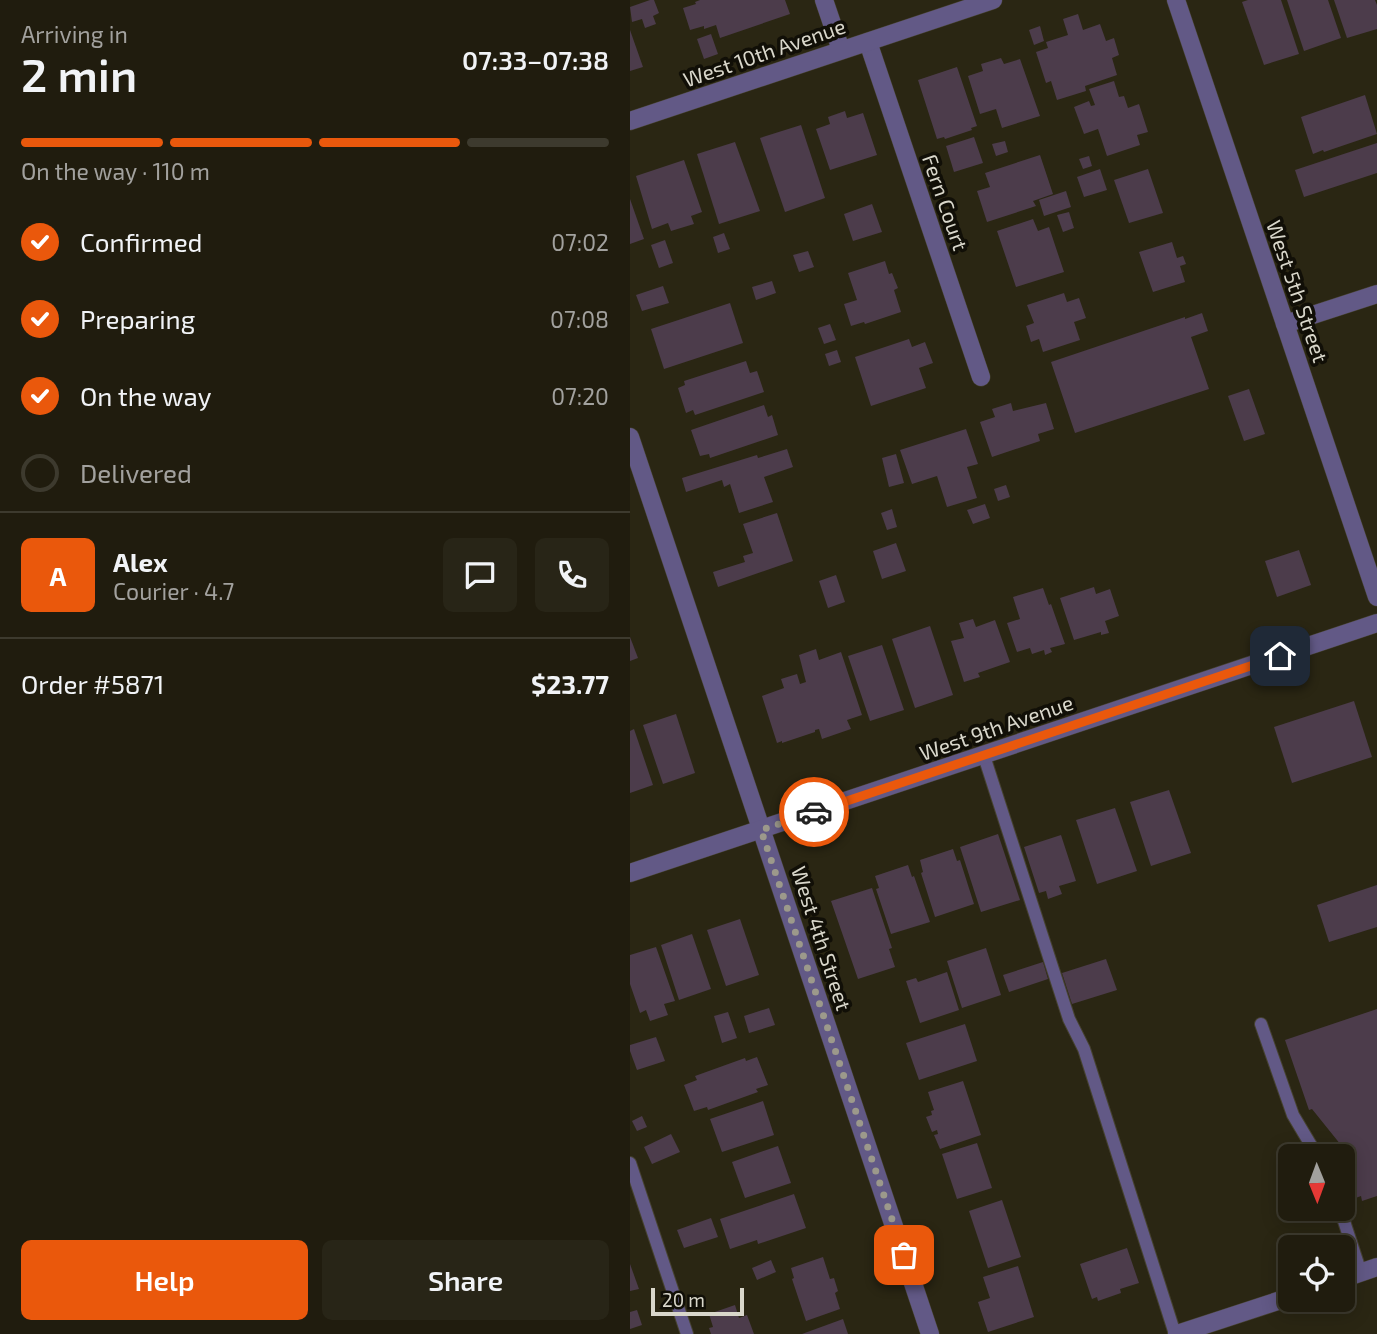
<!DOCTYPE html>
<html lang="en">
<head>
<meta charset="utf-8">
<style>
	:root { --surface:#201c0e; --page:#282517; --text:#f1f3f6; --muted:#a2a19e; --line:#3d3a2e; --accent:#ea580c }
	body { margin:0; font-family:"Exo 2",sans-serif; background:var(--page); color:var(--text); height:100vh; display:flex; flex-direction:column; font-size:26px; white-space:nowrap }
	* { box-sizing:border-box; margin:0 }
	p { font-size:23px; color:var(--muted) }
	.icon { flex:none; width:38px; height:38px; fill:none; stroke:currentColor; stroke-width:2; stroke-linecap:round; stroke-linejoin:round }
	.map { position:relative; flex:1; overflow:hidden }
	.sheet { display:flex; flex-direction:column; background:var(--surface); width:630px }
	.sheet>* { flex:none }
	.needle { width:46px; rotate:179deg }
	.fabs { position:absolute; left:648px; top:1144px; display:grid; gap:14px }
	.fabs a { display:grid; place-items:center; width:77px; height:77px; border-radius:10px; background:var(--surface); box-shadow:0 4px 18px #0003,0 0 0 2px var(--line); font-size:35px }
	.scale { position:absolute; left:21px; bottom:18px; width:93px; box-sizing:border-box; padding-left:7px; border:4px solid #d9d7cb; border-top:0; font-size:19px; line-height:24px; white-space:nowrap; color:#d9d7cb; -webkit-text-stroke:5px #110f07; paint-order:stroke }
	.pin { position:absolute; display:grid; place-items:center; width:60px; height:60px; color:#fff; margin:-30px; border-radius:14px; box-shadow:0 4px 10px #0006 }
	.courier { position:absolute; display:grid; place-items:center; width:70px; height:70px; margin:-35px; border:5px solid #ea580c; border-radius:50%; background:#fff; color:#222; box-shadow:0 2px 9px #0007 }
	.overview em { font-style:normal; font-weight:600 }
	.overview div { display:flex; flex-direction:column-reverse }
	.overview { display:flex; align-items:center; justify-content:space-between; height:119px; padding:0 21px }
	h1 { font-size:46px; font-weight:600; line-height:52px }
	.bar { display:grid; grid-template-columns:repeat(4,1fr); gap:10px 7px; align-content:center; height:84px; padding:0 21px }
	.bar i { height:9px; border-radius:5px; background:var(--line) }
	.bar .current { background:var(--accent) }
	.bar p { grid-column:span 4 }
	.line { display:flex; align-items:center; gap:18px; padding:0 21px; border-top:2px solid var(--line) }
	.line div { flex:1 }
	.round { display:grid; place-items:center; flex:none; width:74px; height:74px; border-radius:10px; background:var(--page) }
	ol { padding:0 21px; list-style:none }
	li { display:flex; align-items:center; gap:21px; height:77px }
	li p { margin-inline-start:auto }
	li .icon { padding:7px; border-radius:50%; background:var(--accent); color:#fff; stroke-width:4 }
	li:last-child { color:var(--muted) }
	li i { width:38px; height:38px; border:4px solid var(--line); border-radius:50% }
	.primary-button { display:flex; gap:14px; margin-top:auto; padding:14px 21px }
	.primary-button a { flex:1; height:80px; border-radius:10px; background:var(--accent); color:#fff; font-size:28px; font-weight:600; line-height:80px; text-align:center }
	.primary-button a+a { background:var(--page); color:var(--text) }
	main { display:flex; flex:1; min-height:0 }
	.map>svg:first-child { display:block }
</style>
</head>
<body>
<main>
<section class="sheet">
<div class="overview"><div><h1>2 min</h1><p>Arriving in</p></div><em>07:33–07:38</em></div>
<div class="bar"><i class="current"></i><i class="current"></i><i class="current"></i><i></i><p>On the way · 110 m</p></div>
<ol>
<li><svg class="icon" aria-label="check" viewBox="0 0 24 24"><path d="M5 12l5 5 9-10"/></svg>Confirmed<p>07:02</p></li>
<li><svg class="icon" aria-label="check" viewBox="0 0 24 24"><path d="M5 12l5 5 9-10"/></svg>Preparing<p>07:08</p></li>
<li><svg class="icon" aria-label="check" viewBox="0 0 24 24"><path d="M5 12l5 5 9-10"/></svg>On the way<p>07:20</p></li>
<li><i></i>Delivered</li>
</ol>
<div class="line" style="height:126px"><b class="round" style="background:var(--accent);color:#fff">A</b><div><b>Alex</b><p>Courier · 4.7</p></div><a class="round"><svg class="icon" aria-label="chat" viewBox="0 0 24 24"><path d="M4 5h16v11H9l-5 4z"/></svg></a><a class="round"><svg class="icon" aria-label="phone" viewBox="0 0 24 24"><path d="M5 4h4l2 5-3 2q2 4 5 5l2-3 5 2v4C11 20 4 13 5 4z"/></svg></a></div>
<div class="line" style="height:91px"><div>Order #5871</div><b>$23.77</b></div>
<div class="primary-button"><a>Help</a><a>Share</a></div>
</section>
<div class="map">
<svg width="747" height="1334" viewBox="0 0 747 1334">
	<rect width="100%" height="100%" fill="#2a2613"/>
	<!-- building -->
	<g fill="#4c3c4b">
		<polygon points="20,0 24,0 29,13 23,16 26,24 15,28 12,19 2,22 0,7"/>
		<polygon points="70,0 155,0 160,14 90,38 86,25 74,29 74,26 60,30 53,8 66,4 65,2"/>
		<polygon points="618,0 651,0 669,54 634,65 612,2"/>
		<polygon points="657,0 698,0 711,38 674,51"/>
		<polygon points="704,0 745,0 747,5 747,29 717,38"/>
		<polygon points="448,14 453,30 470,24 476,41 484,38 489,55 482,58 487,75 455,86 456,91 427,100 421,81 416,83 406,52 418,48 416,42 438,35 433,19"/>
		<polygon points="410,26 414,41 404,45 399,30"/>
		<polygon points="0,30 13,67 0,71"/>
		<polygon points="81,34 88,54 74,59 67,39"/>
		<polygon points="371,58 374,64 390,59 410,116 372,128 366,109 350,114 338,76 353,71 351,64"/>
		<polygon points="327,67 347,126 341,128 342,130 315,139 314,137 307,139 288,80"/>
		<polygon points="484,81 489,97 494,96 498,108 509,104 518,132 507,135 510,145 477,156 468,129 454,134 444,107 459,101 461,106 465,105 459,89"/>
		<polygon points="735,95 747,134 694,152 693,150 683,154 671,117"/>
		<polygon points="215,111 217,118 233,113 247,155 200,170 186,129 200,124 198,117"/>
		<polygon points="171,125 195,198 155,212 130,138"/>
		<polygon points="344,137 353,163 324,172 316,146"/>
		<polygon points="375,141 378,152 366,156 362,144"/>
		<polygon points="105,142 130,211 89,224 67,154"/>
		<polygon points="747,143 747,173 674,197 665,170"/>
		<polygon points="410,155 423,194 403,201 406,206 357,222 347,191 360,187 355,173"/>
		<polygon points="459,156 462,166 453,169 449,159"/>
		<polygon points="54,160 72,212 61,216 64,224 41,231 38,223 22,229 6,176"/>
		<polygon points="470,169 477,190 454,197 447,177"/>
		<polygon points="518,169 533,213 499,223 484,180"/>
		<polygon points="436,191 441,207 414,216 409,200"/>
		<polygon points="0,199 14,239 0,244"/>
		<polygon points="242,204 252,232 223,241 214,214"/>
		<polygon points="439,212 444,228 433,232 427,215"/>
		<polygon points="403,219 408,231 419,227 434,272 386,287 367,231"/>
		<polygon points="94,233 100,249 88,253 83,237"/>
		<polygon points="35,240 43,263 29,268 21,245"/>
		<polygon points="542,242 547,258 553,256 556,264 550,266 555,282 523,292 509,252"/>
		<polygon points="178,251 184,267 169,272 163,255"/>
		<polygon points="255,261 259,274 262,273 268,288 264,290 271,312 235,324 234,322 221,326 214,304 227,300 218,273"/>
		<polygon points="142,281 146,293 126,300 122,287"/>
		<polygon points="33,286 39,303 12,311 6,295"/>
		<polygon points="434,293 437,302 449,298 456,318 444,322 450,340 413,352 409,339 401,342 396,326 404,323 397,305"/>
		<polygon points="100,303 113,343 34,369 21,329"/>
		<polygon points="572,313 578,331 561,337 579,389 445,433 421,362 555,317 555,319"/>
		<polygon points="200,324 206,340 194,344 188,328"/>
		<polygon points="279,339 282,347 295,342 303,363 289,368 296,388 241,406 225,357"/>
		<polygon points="207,350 211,362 199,366 195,354"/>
		<polygon points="116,361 120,373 127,371 134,392 65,415 63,410 56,413 48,388 55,385 54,381"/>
		<polygon points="619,389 635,434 614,441 598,396"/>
		<polygon points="381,403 383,411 416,403 424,429 408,434 410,441 362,457 350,422 365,417 362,409"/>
		<polygon points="134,405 138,417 142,415 148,435 80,458 79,454 70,456 61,430"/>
		<polygon points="336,429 348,464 337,467 347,498 317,507 307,476 282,484 270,450"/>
		<polygon points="157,449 163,467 134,477 143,502 109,513 100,484 94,487 92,480 56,492 52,478 127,455 128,458"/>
		<polygon points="266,454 274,483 259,487 252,458"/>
		<polygon points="376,485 380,497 368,501 364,489"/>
		<polygon points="355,504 360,518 343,524 337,510"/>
		<polygon points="262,509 267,527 257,530 251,513"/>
		<polygon points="147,513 163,561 88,587 83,572 115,562 113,556 123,553 113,524"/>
		<polygon points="266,543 276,571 252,579 243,551"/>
		<polygon points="669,550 681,585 647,597 635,561"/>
		<polygon points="206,575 215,602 198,608 189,581"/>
		<polygon points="464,587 466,594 480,589 489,616 475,621 479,633 471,635 471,632 444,640 430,598"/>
		<polygon points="413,588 419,605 421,604 435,644 420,648 422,652 415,655 414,650 402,654 400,648 387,652 377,623 390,619 383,597"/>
		<polygon points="343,619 346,627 365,620 380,662 348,673 350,677 334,682 321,641 334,638 329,623"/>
		<polygon points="300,626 323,695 285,708 262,639"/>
		<polygon points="0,637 8,658 0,661"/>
		<polygon points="252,645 274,710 240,721 218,656"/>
		<polygon points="186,649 189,660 211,652 232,715 217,720 221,729 192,739 189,729 185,730 185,732 152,743 152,741 147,743 132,696 154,688 151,679 167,674 170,684 176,682 169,655"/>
		<polygon points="724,701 742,757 662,783 644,727"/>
		<polygon points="46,714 65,773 33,784 13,725"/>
		<polygon points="4,729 23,785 0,793 0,731"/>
		<polygon points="539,790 561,853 521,866 500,802"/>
		<polygon points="485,808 507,871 467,884 446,820"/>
		<polygon points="368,834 390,900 351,912 330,847"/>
		<polygon points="431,835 446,881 429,886 432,894 418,899 416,891 409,893 394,847"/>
		<polygon points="323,849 327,861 330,860 344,904 305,917 291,873 293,872 290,860"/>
		<polygon points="278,865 282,877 284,876 300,922 261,934 246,889 249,888 245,876"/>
		<polygon points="747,885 747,927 699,942 687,905"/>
		<polygon points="242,888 262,948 259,949 265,967 228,979 201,901"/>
		<polygon points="110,919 129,975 96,986 77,930"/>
		<polygon points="62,934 81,989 49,1000 31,945"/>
		<polygon points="26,947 45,1001 34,1004 38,1015 20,1021 16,1010 10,1013 0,984 0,955"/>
		<polygon points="356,948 371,995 332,1008 317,961"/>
		<polygon points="476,959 487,990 442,1004 432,973"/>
		<polygon points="413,962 418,979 379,992 373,975"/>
		<polygon points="317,972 329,1010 290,1023 276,981 286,978 288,982"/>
		<polygon points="139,1008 145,1025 119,1033 114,1016"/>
		<polygon points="747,1009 747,1196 732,1201 731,1196 712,1203 712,1173 722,1170 715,1150 682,1109 679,1110 655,1040"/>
		<polygon points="98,1012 107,1038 92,1043 84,1016"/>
		<polygon points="335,1024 347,1061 289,1080 276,1043"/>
		<polygon points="26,1037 35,1061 7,1070 0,1051 0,1045"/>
		<polygon points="127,1057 138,1085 126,1089 128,1092 78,1110 77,1107 64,1111 54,1085 67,1080 65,1076 115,1058 116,1061"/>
		<polygon points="333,1081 351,1135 310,1149 304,1135 308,1134 307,1130 302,1132 296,1117 302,1115 301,1111 304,1110 298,1092"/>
		<polygon points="133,1101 144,1135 92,1152 80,1119"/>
		<polygon points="12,1116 17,1127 7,1131 2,1121"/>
		<polygon points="41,1134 50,1152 22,1164 14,1147"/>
		<polygon points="347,1143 362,1188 327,1199 312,1154"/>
		<polygon points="148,1146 161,1183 115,1198 102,1162"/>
		<polygon points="164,1194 176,1228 128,1244 127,1240 100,1249 90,1219"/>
		<polygon points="372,1200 391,1257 358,1268 339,1211"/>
		<polygon points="81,1218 88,1237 54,1248 47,1230"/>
		<polygon points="497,1248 509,1283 490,1289 491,1293 468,1301 467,1297 462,1299 450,1264"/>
		<polygon points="193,1257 200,1279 204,1278 208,1291 205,1293 210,1309 176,1321 162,1279 164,1278 161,1268"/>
		<polygon points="141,1260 146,1272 127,1280 122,1268"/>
		<polygon points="0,1264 9,1289 0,1291"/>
		<polygon points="388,1266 404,1317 358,1332 348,1302 360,1298 353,1277"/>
		<polygon points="105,1305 109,1318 117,1315 124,1334 81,1334 79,1328 83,1327 79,1314"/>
		<polygon points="7,1310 12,1325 0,1329 0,1312"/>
		<polygon points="213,1319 218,1334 172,1334"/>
	</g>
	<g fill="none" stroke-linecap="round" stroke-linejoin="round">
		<defs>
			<g id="service">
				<polyline points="354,756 439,1019 454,1049 545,1334"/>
				<polyline points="631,1024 663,1115 688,1157"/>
				<polyline points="0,1163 57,1334"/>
				<polyline points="710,1209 731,1273"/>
			</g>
			<g id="minor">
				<polyline points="194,0 211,50"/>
				<polyline points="238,42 351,377"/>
				<polyline points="0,121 363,0"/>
				<polyline points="655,324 747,294"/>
				<polyline points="0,437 300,1334"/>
				<polyline points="0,873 747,623"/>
			</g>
			<g id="tertiary">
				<polyline points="546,0 747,597"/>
				<polyline points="712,1279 747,1267"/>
				<polyline points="547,1334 660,1297"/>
			</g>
		</defs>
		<!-- service casing -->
		<use href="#service" stroke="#464230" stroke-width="14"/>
		<!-- minor casing -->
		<use href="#minor" stroke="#464230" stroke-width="19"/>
		<!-- tertiary casing -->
		<use href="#tertiary" stroke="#464230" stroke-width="19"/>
		<!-- service -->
		<use href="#service" stroke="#625986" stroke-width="12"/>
		<!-- minor -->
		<use href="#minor" stroke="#625986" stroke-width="18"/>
		<!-- tertiary -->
		<use href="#tertiary" stroke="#625986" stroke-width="18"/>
	</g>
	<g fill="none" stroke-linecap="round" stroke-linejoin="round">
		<!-- done -->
		<polyline stroke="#9c998b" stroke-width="7" stroke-dasharray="0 12.6" points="184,812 131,830 274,1255"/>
		<!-- route -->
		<polyline stroke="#ea580c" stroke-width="9" points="184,812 650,656"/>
	</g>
	<g text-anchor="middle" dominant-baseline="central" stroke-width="7" stroke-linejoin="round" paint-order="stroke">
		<!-- street labels -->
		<g font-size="21" fill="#d9d7cb" stroke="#110f07">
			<text transform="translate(134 52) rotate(-19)">West 10th Avenue</text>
			<text transform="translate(316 202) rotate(71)">Fern Court</text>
			<text transform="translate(668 291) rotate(71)">West 5th Street</text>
			<text transform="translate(366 727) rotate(-19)">West 9th Avenue</text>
			<text transform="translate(192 938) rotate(72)">West 4th Street</text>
		</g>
	</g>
</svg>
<div class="fabs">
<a><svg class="needle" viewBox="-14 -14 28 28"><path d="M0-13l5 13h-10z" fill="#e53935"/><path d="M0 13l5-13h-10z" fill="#a2a19e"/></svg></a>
<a><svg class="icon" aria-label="locate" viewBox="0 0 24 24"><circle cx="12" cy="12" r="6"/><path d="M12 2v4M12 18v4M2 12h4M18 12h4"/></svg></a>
</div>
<div class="scale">20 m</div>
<div class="pin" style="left:274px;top:1255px;background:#ea580c"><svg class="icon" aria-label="bag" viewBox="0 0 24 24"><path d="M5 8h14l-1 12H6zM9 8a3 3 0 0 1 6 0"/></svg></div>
<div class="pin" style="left:650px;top:656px;background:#1f2937"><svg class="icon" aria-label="home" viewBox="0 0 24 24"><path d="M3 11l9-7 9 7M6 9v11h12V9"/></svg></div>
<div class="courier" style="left:184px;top:812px"><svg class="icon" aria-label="car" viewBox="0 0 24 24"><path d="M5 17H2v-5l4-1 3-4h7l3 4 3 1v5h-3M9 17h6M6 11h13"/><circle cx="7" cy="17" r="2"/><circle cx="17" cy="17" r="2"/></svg></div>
</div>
</main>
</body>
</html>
